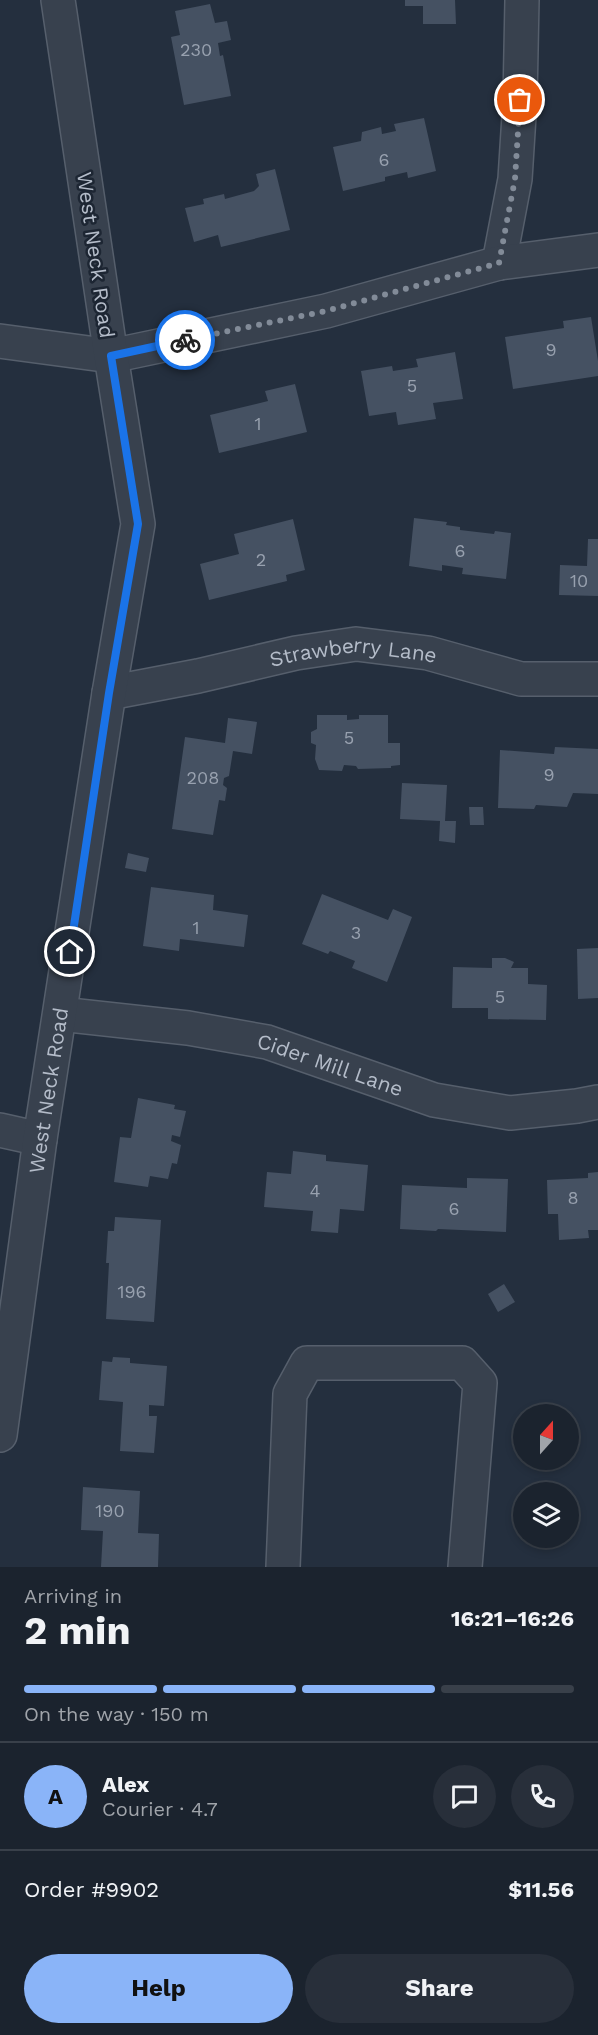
<!DOCTYPE html>
<html lang="en">
<head>
<meta charset="utf-8">
<style>
	:root { --surface:#1b232e; --page:#282f3a; --text:#f1f3f6; --muted:#a0a4aa; --line:#39404a; --accent:#8ab4f8 }
	body { margin:0; font-family:"Work Sans",sans-serif; background:var(--page); color:var(--text); height:100vh; display:flex; flex-direction:column; font-size:22px; white-space:nowrap }
	* { box-sizing:border-box; margin:0 }
	p { font-size:20px; color:var(--muted) }
	.icon { flex:none; width:33px; height:33px; fill:none; stroke:currentColor; stroke-width:2; stroke-linecap:round; stroke-linejoin:round }
	.map { position:relative; height:1567px; overflow:hidden }
	.side { display:flex; flex-direction:column; background:var(--surface); flex:1 }
	.side>* { flex:none }
	.needle { width:39px; rotate:21deg }
	.controls { position:absolute; left:513px; top:1404px; display:grid; gap:12px }
	.controls a { display:grid; place-items:center; width:66px; height:66px; border-radius:50%; background:var(--surface); box-shadow:0 3px 9px #0003,0 0 0 2px var(--line); font-size:30px }
	.pin { position:absolute; display:grid; place-items:center; width:51px; height:51px; color:#fff; margin:-26px; border:3px solid #fff; border-radius:50%; box-shadow:0 2px 6px #0007 }
	.courier { position:absolute; display:grid; place-items:center; width:60px; height:60px; margin:-30px; border:4px solid #1a73e8; border-radius:50%; background:#fff; color:#222; box-shadow:0 2px 8px #0007 }
	.overview em { font-style:normal; font-weight:700 }
	.overview div { display:flex; flex-direction:column-reverse }
	.overview { display:flex; align-items:center; justify-content:space-between; height:102px; padding:0 24px }
	h1 { font-size:39px; font-weight:700; line-height:45px }
	.bar { display:grid; grid-template-columns:repeat(4,1fr); gap:9px 6px; align-content:center; height:72px; padding:0 24px }
	.bar i { height:8px; border-radius:4px; background:var(--line) }
	.bar .on { background:var(--accent) }
	.bar p { grid-column:span 4 }
	.line { display:flex; align-items:center; gap:15px; padding:0 24px; border-top:2px solid var(--line) }
	.line div { flex:1 }
	.round { display:grid; place-items:center; flex:none; width:63px; height:63px; border-radius:32px; background:var(--page) }
	.primary-button { display:flex; gap:12px; margin-top:auto; padding:12px 24px }
	.primary-button a { flex:1; height:69px; border-radius:36px; background:var(--accent); color:#111; font-size:24px; font-weight:700; line-height:69px; text-align:center }
	.primary-button a+a { background:var(--page); color:var(--text) }
	.map>svg:first-child { display:block }
</style>
</head>
<body>
<div class="map">
<svg width="598" height="1567" viewBox="0 0 598 1567">
	<rect width="100%" height="100%" fill="#242f3e"/>
	<!-- building -->
	<g fill="#455162">
		<polygon points="405,0 455,0 456,24 423,24 423,6 405,6"/>
		<polygon points="210,4 215,23 227,21 231,40 218,43 220,56 223,55 231,96 184,105 171,37 180,35 175,11"/>
		<polygon points="424,118 436,171 408,178 407,172 385,177 385,181 343,191 333,147 361,141 362,132 381,127 382,134 396,131 394,124"/>
		<polygon points="275,169 290,230 221,247 218,235 194,242 185,208 204,204 203,199 224,194 225,199 254,191 259,186 256,174"/>
		<polygon points="591,317 598,361 598,376 513,389 505,337 564,328 563,321"/>
		<polygon points="455,352 463,399 433,403 436,419 398,425 396,412 369,416 361,371 392,366 393,371 418,367 416,359"/>
		<polygon points="295,384 307,432 219,453 210,415 268,401 265,391"/>
		<polygon points="414,518 447,522 446,525 460,527 460,530 494,534 495,531 511,533 506,579 462,574 463,568 442,565 442,571 409,566"/>
		<polygon points="293,519 305,570 286,575 287,581 209,600 200,564 239,554 234,534"/>
		<polygon points="588,539 598,539 598,596 559,595 560,565 587,566"/>
		<polygon points="317,715 347,715 347,720 359,719 359,715 388,715 388,743 400,743 400,765 391,766 391,768 358,769 356,766 344,765 342,771 319,770 315,759 316,745 311,743 311,732 317,729"/>
		<polygon points="228,718 257,722 252,754 233,751 229,776 224,778 223,785 227,788 225,801 219,800 213,835 172,829 185,737 225,743"/>
		<polygon points="555,747 598,749 598,794 573,793 567,807 536,805 534,809 498,808 500,750 554,754"/>
		<polygon points="402,783 447,785 445,821 456,821 455,843 439,841 440,821 400,819"/>
		<polygon points="469,807 483,807 484,825 470,825"/>
		<polygon points="128,853 149,858 146,872 125,868"/>
		<polygon points="151,887 214,895 213,910 248,915 244,947 180,939 179,951 143,946"/>
		<polygon points="322,894 388,920 393,909 412,917 387,982 352,968 355,961 330,951 328,954 302,944"/>
		<polygon points="598,948 598,998 578,999 577,949"/>
		<polygon points="492,958 505,958 514,962 511,968 528,968 528,984 547,985 546,1020 488,1019 488,1008 452,1008 453,967 492,968"/>
		<polygon points="138,1098 175,1105 174,1109 186,1111 180,1137 172,1135 171,1141 181,1145 177,1164 172,1163 168,1179 150,1176 148,1187 114,1182 120,1137 131,1138"/>
		<polygon points="293,1151 326,1155 326,1161 368,1165 364,1211 340,1209 338,1233 311,1231 313,1211 264,1207 267,1172 291,1174"/>
		<polygon points="598,1172 598,1230 588,1230 589,1238 559,1240 558,1214 548,1214 547,1180 588,1178 588,1173"/>
		<polygon points="467,1178 508,1179 506,1232 438,1229 436,1231 400,1229 402,1185 467,1188"/>
		<polygon points="115,1217 161,1220 154,1322 106,1319 109,1263 106,1263 108,1231 114,1231"/>
		<polygon points="504,1284 515,1302 498,1312 488,1294"/>
		<polygon points="113,1357 130,1358 130,1363 167,1366 164,1406 149,1405 149,1416 157,1416 154,1453 120,1451 123,1402 99,1400 102,1361 112,1362"/>
		<polygon points="83,1487 140,1491 138,1533 159,1534 158,1567 101,1567 103,1531 81,1530"/>
	</g>
	<g fill="none" stroke-linecap="round" stroke-linejoin="round">
		<defs>
			<g id="minor">
				<polyline points="499,263 515,179 520,100 522,0"/>
				<polyline points="0,341 111,356 326,311 499,263 598,250"/>
				<path id="s1" d="M109 693 198 676 296 653 356 644 428 653 521 679H598"/>
				<path id="s2" d="M60 1014 188 1028 267 1042 434 1100 510 1113 577 1106 598 1102"/>
				<polyline points="0,1130 40,1139"/>
				<path id="s3" d="M0 1435 40 1139 109 693 138 524 111 356 58 0"/>
				<polyline points="283,1567 290,1394 307,1363 462,1363 480,1383 465,1567"/>
			</g>
		</defs>
		<!-- minor casing -->
		<use href="#minor" stroke="#565f6c" stroke-width="36"/>
		<!-- minor -->
		<use href="#minor" stroke="#38414e" stroke-width="33"/>
	</g>
	<g fill="none" stroke-linecap="round" stroke-linejoin="round">
		<!-- done -->
		<polyline stroke="#828b98" stroke-width="6" stroke-dasharray="0 10.8" points="185,340 326,311 499,263 515,179 520,100"/>
		<!-- route -->
		<polyline stroke="#1a73e8" stroke-width="8" points="70,952 109,693 138,524 111,356 185,340"/>
	</g>
	<g text-anchor="middle" dominant-baseline="central" stroke-width="5" stroke-linejoin="round" paint-order="stroke">
		<!-- number labels -->
		<g font-size="18" fill="#98a1af">
			<text x="196" y="49">230</text>
			<text x="384" y="159">6</text>
			<text x="551" y="349">9</text>
			<text x="412" y="385">5</text>
			<text x="258" y="423">1</text>
			<text x="460" y="550">6</text>
			<text x="261" y="559">2</text>
			<text x="579" y="580">10</text>
			<text x="349" y="737">5</text>
			<text x="549" y="774">9</text>
			<text x="203" y="777">208</text>
			<text x="196" y="927">1</text>
			<text x="356" y="932">3</text>
			<text x="500" y="996">5</text>
			<text x="315" y="1190">4</text>
			<text x="573" y="1197">8</text>
			<text x="454" y="1208">6</text>
			<text x="132" y="1291">196</text>
			<text x="110" y="1510">190</text>
		</g>
		<!-- street labels -->
		<g font-size="21" fill="#b4bcc9" stroke="#1d2633">
			<text transform="translate(96 255) rotate(82)">West Neck Road</text>
			<text stroke="none"><textPath href="#s1" startOffset="249">Strawberry Lane</textPath></text>
			<text stroke="none"><textPath href="#s2" startOffset="276">Cider Mill Lane</textPath></text>
			<text stroke="none"><textPath href="#s3" startOffset="348">West Neck Road</textPath></text>
		</g>
	</g>
</svg>
<div class="controls">
<a><svg class="needle" viewBox="-14 -14 28 28"><path d="M0-13l5 13h-10z" fill="#e53935"/><path d="M0 13l5-13h-10z" fill="#a0a4aa"/></svg></a>
<a><svg class="icon" aria-label="layers" viewBox="0 0 24 24"><path d="M12 4l9 5-9 5-9-5zM3 14l9 5 9-5"/></svg></a>
</div>
<div class="pin" style="left:520px;top:100px;background:#ea580c"><svg class="icon" aria-label="bag" viewBox="0 0 24 24"><path d="M5 8h14l-1 12H6zM9 8a3 3 0 0 1 6 0"/></svg></div>
<div class="pin" style="left:70px;top:952px;background:#1f2937"><svg class="icon" aria-label="home" viewBox="0 0 24 24"><path d="M3 11l9-7 9 7M6 9v11h12V9"/></svg></div>
<div class="courier" style="left:185px;top:340px"><svg class="icon" aria-label="bike" viewBox="0 0 24 24"><circle cx="6" cy="16" r="4"/><circle cx="18" cy="16" r="4"/><path d="M6 16l4-8h5l3 8M10 8l3 8H6M13 5h3"/></svg></div>
</div>
<section class="side">
<div class="overview"><div><h1>2 min</h1><p>Arriving in</p></div><em>16:21–16:26</em></div>
<div class="bar"><i class="on"></i><i class="on"></i><i class="on"></i><i></i><p>On the way · 150 m</p></div>
<div class="line" style="height:108px"><b class="round" style="background:var(--accent);color:#111">A</b><div><b>Alex</b><p>Courier · 4.7</p></div><a class="round"><svg class="icon" aria-label="chat" viewBox="0 0 24 24"><path d="M4 5h16v11H9l-5 4z"/></svg></a><a class="round"><svg class="icon" aria-label="phone" viewBox="0 0 24 24"><path d="M5 4h4l2 5-3 2q2 4 5 5l2-3 5 2v4C11 20 4 13 5 4z"/></svg></a></div>
<div class="line" style="height:78px"><div>Order #9902</div><b>$11.56</b></div>
<div class="primary-button"><a>Help</a><a>Share</a></div>
</section>
</body>
</html>
